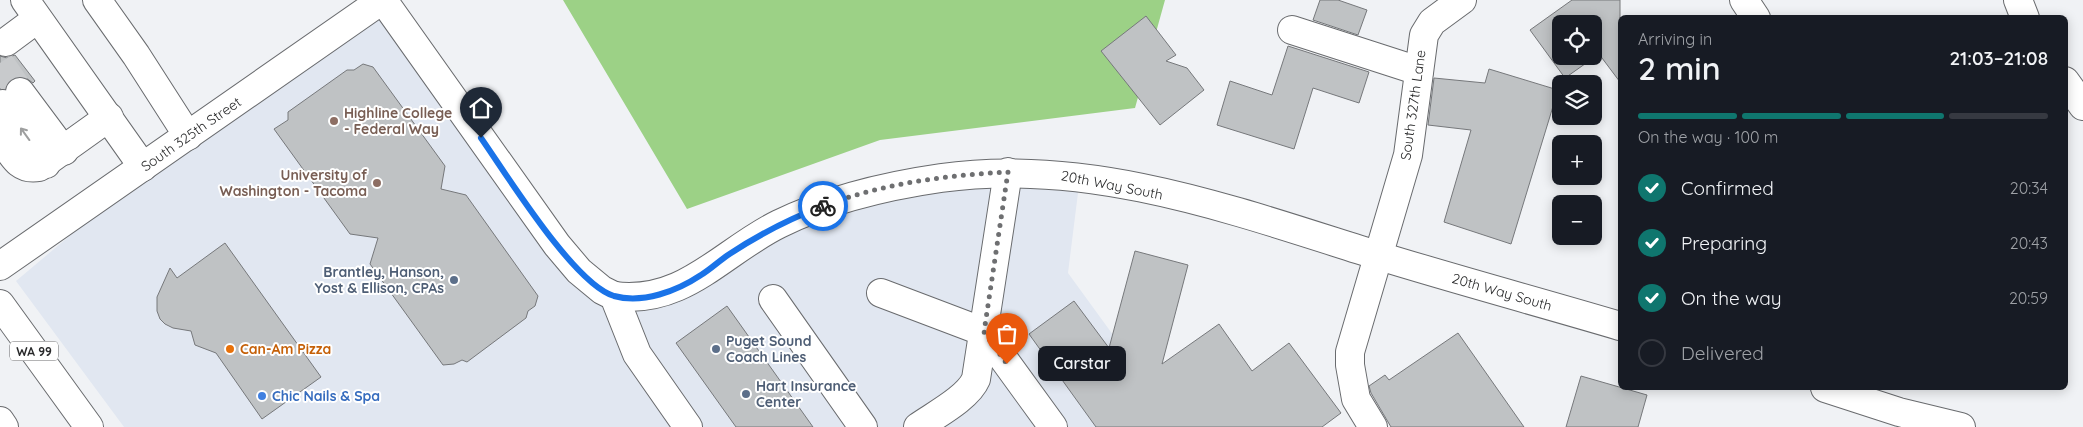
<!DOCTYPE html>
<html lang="en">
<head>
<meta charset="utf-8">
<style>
	:root { --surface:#171b24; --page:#20242c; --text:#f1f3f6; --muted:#9ea1a6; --line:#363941; --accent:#0f766e }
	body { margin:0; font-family:Quicksand,sans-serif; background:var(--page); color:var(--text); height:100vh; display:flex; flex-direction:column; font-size:19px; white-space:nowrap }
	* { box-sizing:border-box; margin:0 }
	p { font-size:16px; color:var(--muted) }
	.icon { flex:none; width:28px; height:28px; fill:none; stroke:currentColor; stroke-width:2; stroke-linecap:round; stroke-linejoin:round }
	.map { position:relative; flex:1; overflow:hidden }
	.details { position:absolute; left:1618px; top:15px; width:450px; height:375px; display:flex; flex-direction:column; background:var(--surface); border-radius:8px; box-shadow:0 2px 12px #0003 }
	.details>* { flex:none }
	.controls { position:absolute; left:1552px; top:15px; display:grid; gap:10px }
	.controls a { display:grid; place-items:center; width:50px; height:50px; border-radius:8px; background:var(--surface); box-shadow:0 2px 12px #0003; font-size:25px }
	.pin { position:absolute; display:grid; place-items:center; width:42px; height:42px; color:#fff; margin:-51px -21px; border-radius:50% 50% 50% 0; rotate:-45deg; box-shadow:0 0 5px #0007 }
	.pin .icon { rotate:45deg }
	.courier { position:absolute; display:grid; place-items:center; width:50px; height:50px; margin:-25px; border:4px solid #1a73e8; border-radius:50%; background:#fff; color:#222; box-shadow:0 1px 6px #0007 }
	.bubble { position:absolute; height:35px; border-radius:8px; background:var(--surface); box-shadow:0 2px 12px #0003; font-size:16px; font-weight:600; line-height:35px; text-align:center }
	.overview em { font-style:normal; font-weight:600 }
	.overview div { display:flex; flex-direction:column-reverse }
	.overview { display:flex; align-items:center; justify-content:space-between; height:85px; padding:0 20px }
	h1 { font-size:32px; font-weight:600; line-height:38px }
	.bar { display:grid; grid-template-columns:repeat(4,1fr); gap:8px 5px; align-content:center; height:60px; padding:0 20px }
	.bar i { height:6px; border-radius:4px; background:var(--line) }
	.bar .on { background:var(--accent) }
	.bar p { grid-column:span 4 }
	ol { padding:0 20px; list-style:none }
	li { display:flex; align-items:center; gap:15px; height:55px }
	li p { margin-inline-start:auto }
	li .icon { padding:5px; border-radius:50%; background:var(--accent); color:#fff; stroke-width:4 }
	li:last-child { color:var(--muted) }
	li i { width:28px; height:28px; border:2px solid var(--line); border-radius:50% }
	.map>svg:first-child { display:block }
</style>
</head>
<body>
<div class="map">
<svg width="2083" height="427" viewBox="0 0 2083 427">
	<rect width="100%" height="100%" fill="#f0f2f5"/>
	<!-- built -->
	<polygon fill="#e1e7f1" points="382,1 557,245 630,298 832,202 1080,177 1068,273 1180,427 124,427 16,281 192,133"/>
	<!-- forest -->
	<polygon fill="#9cd186" points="563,0 1165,0 1135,108 880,140 687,209"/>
	<!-- building -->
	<g fill="#bfc2c4" stroke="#76787b" fill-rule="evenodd">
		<polygon points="1320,0 1338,0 1367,10 1358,35 1313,20"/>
		<path d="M1572 0H1620V82L1599 54 1565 78 1530 30ZM1561 24H1594V56H1561Z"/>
		<polygon points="1146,16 1176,55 1166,61 1187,68 1204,90 1160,125 1101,51"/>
		<polygon points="1288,46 1369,72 1359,103 1313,88 1294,149 1217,125 1230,81 1272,95"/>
		<polygon points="15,55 35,81 33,83 26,78 18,77 10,80 5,89 0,89 0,56 7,58"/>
		<polygon points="363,64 373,67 445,166 441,189 466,195 538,296 535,306 528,311 526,318 467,362 462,360 454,364 443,365 370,264 378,238 350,234 274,129 288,120 288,112 347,70 354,70"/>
		<polygon points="1489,69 1558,90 1511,244 1444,222 1471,130 1428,125 1434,78 1485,83"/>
		<polygon points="225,243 321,377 262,419 216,353 195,345 191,331 173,328 165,324 160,319 157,311 157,297 170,268 177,278"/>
		<polygon points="1135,251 1188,265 1162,364 1219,324 1252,371 1289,343 1341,413 1322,427 1096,427 1029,334 1074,301 1109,348"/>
		<polygon points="727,306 813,427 736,427 676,343"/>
		<polygon points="1458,333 1524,427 1391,427 1371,393 1369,386 1385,375 1389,380"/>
		<polygon points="1581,376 1647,395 1638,427 1566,427"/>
	</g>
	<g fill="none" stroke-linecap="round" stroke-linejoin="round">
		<!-- minor-tunnel -->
		<polyline stroke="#c8cacc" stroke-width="28" stroke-dasharray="28 14" stroke-linecap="butt" points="0,63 20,92"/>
		<defs>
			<g id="minor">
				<polyline points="25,0 143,167"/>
				<polyline points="97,0 136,55 188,136"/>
				<polyline points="383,0 557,245 579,271 602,290 614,296 637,354 688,427"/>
				<polyline points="1744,0 1756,18"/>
				<polyline points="2018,0 2025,18"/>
				<polyline points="1292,30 1419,71"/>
				<polyline points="6,42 37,19"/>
				<polyline points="2065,81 2083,106"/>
				<polyline points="20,92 64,151"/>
				<polyline points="3,104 46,164"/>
				<path d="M0 137C12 153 17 171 39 167L109 117"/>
				<polyline points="0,266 382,0"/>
				<polyline points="881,293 984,332 1053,427"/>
				<path d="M614 296C684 305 722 252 779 224 830 199 885 186 941 178 1090 157 1236 211 1376 255 1457 280 1539 302 1620 326"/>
				<polyline points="773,299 863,427"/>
				<polyline points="1825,388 1899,412 1961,427"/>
				<path d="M918 427C935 415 968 398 976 379L1008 172"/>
				<polyline points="1373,427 1356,399 1350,365 1350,352 1408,155 1424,35 1432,22 1462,0"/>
			</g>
			<g id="major">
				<polyline points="0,304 89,427"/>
				<polyline points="0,421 4,427"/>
			</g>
		</defs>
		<!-- minor casing -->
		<use href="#minor" stroke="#696b6e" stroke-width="30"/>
		<!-- major casing -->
		<use href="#major" stroke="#696b6e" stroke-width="30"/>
		<!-- minor -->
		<use href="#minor" stroke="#fff" stroke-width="28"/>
		<!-- major -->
		<use href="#major" stroke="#fff" stroke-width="28"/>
	</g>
	<!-- one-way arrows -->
	<defs><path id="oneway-shaft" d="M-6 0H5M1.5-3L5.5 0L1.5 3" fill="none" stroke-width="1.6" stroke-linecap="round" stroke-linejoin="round" transform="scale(1.25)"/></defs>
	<use stroke="#9e9f9f" href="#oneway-shaft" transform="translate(25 134) rotate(-126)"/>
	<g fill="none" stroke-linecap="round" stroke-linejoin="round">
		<!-- done -->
		<path stroke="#6e6f71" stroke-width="5" stroke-dasharray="0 9" d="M823 206C881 184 946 175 1008 172L984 332 1007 364"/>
		<!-- route -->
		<path stroke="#1a73e8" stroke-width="6" d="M481 138C507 175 574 284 614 296 643 304 677 291 701 275 711 269 719 261 728 255 758 235 789 219 823 206"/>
	</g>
	<!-- markers -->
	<g fill="#8d6e63" stroke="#fff" stroke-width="2">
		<circle cx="334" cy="121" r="5"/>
		<circle cx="377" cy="183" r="5"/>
	</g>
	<g fill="#5c6f8a" stroke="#fff" stroke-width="2">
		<circle cx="454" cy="280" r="5"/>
		<circle cx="716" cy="349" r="5"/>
		<circle cx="746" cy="394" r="5"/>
	</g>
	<circle fill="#e8710a" stroke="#fff" stroke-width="2" cx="230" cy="349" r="5"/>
	<circle fill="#3f7fe0" stroke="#fff" stroke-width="2" cx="262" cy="396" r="5"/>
	<g text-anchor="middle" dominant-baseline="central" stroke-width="4" stroke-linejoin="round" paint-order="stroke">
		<!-- shield labels -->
		<rect fill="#fff" stroke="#68696a" stroke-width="1" x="10" y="341.5" width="48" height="19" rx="4"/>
		<g font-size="12" font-weight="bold" fill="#28292a">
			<text x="34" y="351">WA 99</text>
		</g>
		<!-- street labels -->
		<g font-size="14" fill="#28292a" stroke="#fff">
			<text transform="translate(1413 105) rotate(-82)">South 327th Lane</text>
			<text transform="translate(191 134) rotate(-35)">South 325th Street</text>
			<text transform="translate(1112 185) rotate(11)">20th Way South</text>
			<text transform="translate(1502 292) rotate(16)">20th Way South</text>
		</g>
		<!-- education labels -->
		<g font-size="14" font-weight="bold" fill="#785e54" stroke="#fff" text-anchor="start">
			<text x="344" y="113">Highline College<tspan x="344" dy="16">- Federal Way</tspan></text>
			<text x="367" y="175" text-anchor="end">University of<tspan x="367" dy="16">Washington - Tacoma</tspan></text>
		</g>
		<!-- service labels -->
		<g font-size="14" font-weight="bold" fill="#4e5e75" stroke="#fff" text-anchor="start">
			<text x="444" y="272" text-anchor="end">Brantley, Hanson,<tspan x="444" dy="16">Yost &amp; Ellison, CPAs</tspan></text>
			<text x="726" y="341">Puget Sound<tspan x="726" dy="16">Coach Lines</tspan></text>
			<text x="756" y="386">Hart Insurance<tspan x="756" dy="16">Center</tspan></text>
		</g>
		<!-- food labels -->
		<g font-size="14" font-weight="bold" fill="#c56008" stroke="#fff" text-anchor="start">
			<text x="240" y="349">Can-Am Pizza</text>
		</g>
		<!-- shop labels -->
		<g font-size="14" font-weight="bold" fill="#366cbe" stroke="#fff" text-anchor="start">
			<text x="272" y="396">Chic Nails &amp; Spa</text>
		</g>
	</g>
</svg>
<div class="controls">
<a><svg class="icon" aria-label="locate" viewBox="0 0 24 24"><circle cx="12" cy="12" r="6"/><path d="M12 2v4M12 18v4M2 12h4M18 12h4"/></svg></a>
<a><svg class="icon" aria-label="layers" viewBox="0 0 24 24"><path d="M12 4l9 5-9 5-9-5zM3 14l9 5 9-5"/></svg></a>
<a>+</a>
<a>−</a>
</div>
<div class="pin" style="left:1007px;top:364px;background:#ea580c"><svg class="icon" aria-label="bag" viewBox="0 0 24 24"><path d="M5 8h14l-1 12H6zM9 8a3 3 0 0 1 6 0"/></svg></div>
<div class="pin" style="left:481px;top:138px;background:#1f2937"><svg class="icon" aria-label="home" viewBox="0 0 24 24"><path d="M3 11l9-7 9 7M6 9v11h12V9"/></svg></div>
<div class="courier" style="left:823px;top:206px"><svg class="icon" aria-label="bike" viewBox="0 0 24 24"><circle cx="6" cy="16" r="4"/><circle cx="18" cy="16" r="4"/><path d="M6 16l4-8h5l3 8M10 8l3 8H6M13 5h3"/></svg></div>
<div class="bubble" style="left:1038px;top:346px;width:88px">Carstar</div>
<section class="details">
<div class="overview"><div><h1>2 min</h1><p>Arriving in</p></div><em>21:03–21:08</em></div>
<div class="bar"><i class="on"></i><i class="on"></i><i class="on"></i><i></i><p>On the way · 100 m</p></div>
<ol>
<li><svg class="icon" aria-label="check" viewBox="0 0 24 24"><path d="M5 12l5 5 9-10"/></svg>Confirmed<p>20:34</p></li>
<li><svg class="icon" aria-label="check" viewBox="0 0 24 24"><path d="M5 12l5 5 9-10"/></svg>Preparing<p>20:43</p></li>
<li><svg class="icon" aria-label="check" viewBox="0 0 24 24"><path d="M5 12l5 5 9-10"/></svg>On the way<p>20:59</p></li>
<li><i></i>Delivered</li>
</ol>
</section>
</div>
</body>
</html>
